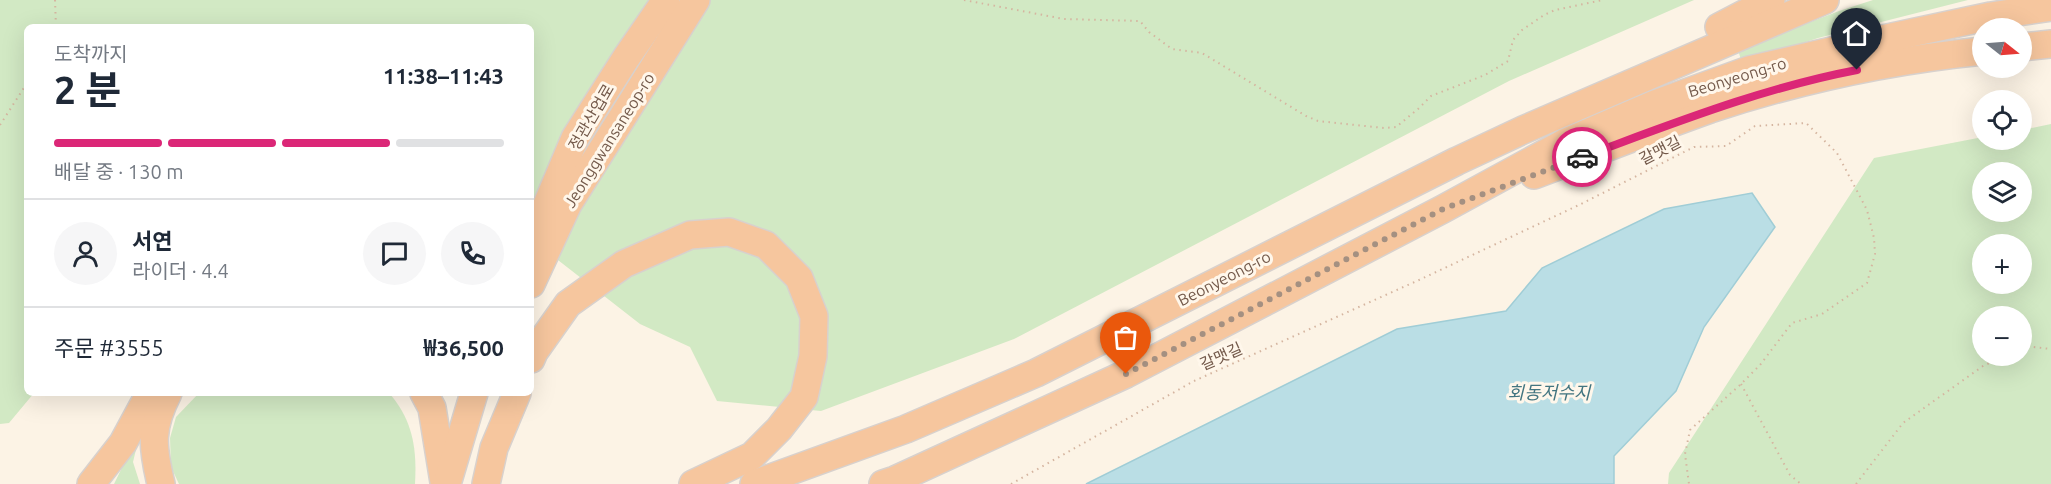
<!DOCTYPE html>
<html lang="ko">
<head>
<meta charset="utf-8">
<style>
	:root { --surface:#fff; --page:#f6f6f7; --text:#1f2937; --muted:#747a83; --line:#e0e1e3; --accent:#db2777 }
	body { margin:0; font-family:Ubuntu,"Noto Sans KR",sans-serif; background:var(--page); color:var(--text); height:100vh; display:flex; flex-direction:column; font-size:22px; white-space:nowrap }
	* { box-sizing:border-box; margin:0 }
	p { font-size:20px; color:var(--muted) }
	.icon { flex:none; width:33px; height:33px; fill:none; stroke:currentColor; stroke-width:2; stroke-linecap:round; stroke-linejoin:round }
	.map { position:relative; flex:1; overflow:hidden }
	.details { position:absolute; left:24px; top:24px; width:510px; height:372px; display:flex; flex-direction:column; background:var(--surface); border-radius:9px; box-shadow:0 6px 24px #0002 }
	.details>* { flex:none }
	.needle { width:39px; rotate:107deg }
	.fabs { position:absolute; left:1972px; top:18px; display:grid; gap:12px }
	.fabs a { display:grid; place-items:center; width:60px; height:60px; border-radius:50%; background:var(--surface); box-shadow:0 6px 24px #0002; font-size:30px }
	.pin { position:absolute; display:grid; place-items:center; width:51px; height:51px; color:#fff; margin:-62px -26px; border-radius:50% 50% 50% 0; rotate:-45deg; box-shadow:0 0 6px #0007 }
	.pin .icon { rotate:45deg }
	.courier { position:absolute; display:grid; place-items:center; width:60px; height:60px; margin:-30px; border:4px solid #db2777; border-radius:50%; background:#fff; color:#222; box-shadow:0 2px 8px #0007 }
	.head em { font-style:normal; font-weight:700 }
	.head div { display:flex; flex-direction:column-reverse }
	.head { display:flex; align-items:center; justify-content:space-between; height:102px; padding:0 30px }
	h1 { font-size:39px; font-weight:700; line-height:45px }
	.bar { display:grid; grid-template-columns:repeat(4,1fr); gap:9px 6px; align-content:center; height:72px; padding:0 30px }
	.bar i { height:8px; border-radius:4px; background:var(--line) }
	.bar .selected { background:var(--accent) }
	.bar p { grid-column:span 4 }
	.line { display:flex; align-items:center; gap:15px; padding:0 30px; border-top:2px solid var(--line) }
	.line div { flex:1 }
	.round { display:grid; place-items:center; flex:none; width:63px; height:63px; border-radius:32px; background:var(--page) }
	.map>svg:first-child { display:block }
</style>
</head>
<body>
<div class="map">
<svg width="2051" height="484" viewBox="0 0 2051 484">
	<rect width="100%" height="100%" fill="#fcf3e5"/>
	<!-- green -->
	<g fill="#d2e9c4" fill-rule="evenodd">
		<polygon points="0,0 1694,0 1509,81 1014,339 821,411 717,401 690,347 640,324 531,239 531,27 27,27 27,393 34,393 9,423 0,424"/>
		<polygon points="1873,0 1968,0 1818,38 1742,63 1738,50 1839,11"/>
		<path d="M2051 124V484H1668L1669 473 1874 158 1983 137V140H2022V130ZM1983 172H2022V212H1983ZM1983 244H2022V284H1983ZM1983 316H2022V356H1983Z"/>
		<path d="M199 393H389C413 420 417 449 415 484H179L171 467 170 438 176 417Z"/>
		<polygon points="141,429 133,462 140,484 114,484"/>
	</g>
	<!-- water -->
	<polygon fill="#badee5" stroke="#a0cdd6" stroke-width="1.5" points="1752,193 1775,227 1704,327 1676,391 1614,456 1614,484 1086,484 1397,329 1506,311 1542,268 1664,209"/>
	<g fill="none" stroke-linecap="round" stroke-linejoin="round">
		<defs>
			<g id="trunk">
				<polyline points="1719,27 1771,0"/>
				<polyline points="2022,47 2051,44"/>
				<path d="M1534 175C1593 153 1651 130 1710 109 1798 80 1891 60 1983 51"/>
				<polyline points="535,233 575,138 626,58 666,0"/>
				<polyline points="531,284 568,204 696,0"/>
				<polyline points="531,359 534,352 568,304 624,264 690,235 729,232 766,245 799,278 814,316 813,356 804,397 779,429 752,456 693,484"/>
				<polyline points="424,393 432,408 444,482"/>
				<polyline points="91,484 123,443 150,393"/>
				<path d="M161 484C152 446 150 428 168 393"/>
				<polyline points="447,484 474,393"/>
				<polyline points="486,484 494,448 517,393"/>
				<polyline points="754,484 906,429 1036,373 1457,161 1523,130 1825,0"/>
				<polyline points="883,484 895,480 1126,374 1443,209 1564,143 1655,104 1749,70 1887,38 1991,16 2051,7"/>
			</g>
		</defs>
		<!-- trunk casing -->
		<use href="#trunk" stroke="#d8d1cd" stroke-width="30"/>
		<!-- path -->
		<g stroke="#d5b5a0" stroke-width="2" stroke-dasharray="1.5 4.5" stroke-linecap="butt">
			<polyline points="55,0 56,27"/>
			<polyline points="964,0 1064,19 1140,21 1149,32 1172,49 1202,53 1306,116 1318,121 1384,128 1396,127 1418,109 1431,96 1485,75 1508,61 1513,40 1522,30 1544,15 1555,10 1603,0"/>
			<polyline points="0,125 27,83"/>
			<polyline points="2022,347 2025,346 2051,349"/>
			<polyline points="1741,384 1790,475 1801,484"/>
			<polyline points="1011,484 1194,381 1419,280 1579,205 1694,147 1726,146 1755,126 1806,123 1837,153 1867,210 1874,238 1875,254 1867,283 1822,314 1792,323 1760,365 1741,384 1690,430 1685,454 1689,484"/>
			<polyline points="1856,484 1903,423 1983,366 2005,356"/>
		</g>
		<!-- trunk -->
		<use href="#trunk" stroke="#f6c69e" stroke-width="27"/>
	</g>
	<g fill="none" stroke-linecap="round" stroke-linejoin="round">
		<!-- done -->
		<polyline stroke="#a49081" stroke-width="6" stroke-dasharray="0 10.8" points="1126,374 1443,209 1582,157"/>
		<!-- route -->
		<path stroke="#db2777" stroke-width="8" d="M1582 157C1672 124 1762 88 1857 70"/>
	</g>
	<g text-anchor="middle" dominant-baseline="central" stroke-width="6" stroke-linejoin="round" paint-order="stroke">
		<!-- street labels -->
		<g font-size="16" fill="#745a4b" stroke="#fff7eb">
			<text transform="translate(1737 77) rotate(-17)">Beonyeong-ro</text>
			<text transform="translate(591 117) rotate(-60)">정관산업로</text>
			<text transform="translate(609 140) rotate(-58)">Jeonggwansaneop-ro</text>
			<text transform="translate(1660 150) rotate(-27)">갈맷길</text>
			<text transform="translate(1224 278) rotate(-27)">Beonyeong-ro</text>
			<text transform="translate(1221 356) rotate(-24)">갈맷길</text>
		</g>
		<!-- water labels -->
		<g font-size="18" font-style="italic" fill="#427580" stroke="#fff7eb">
			<text x="1549" y="392">회동저수지</text>
		</g>
	</g>
</svg>
<div class="fabs">
<a><svg class="needle" viewBox="-14 -14 28 28"><path d="M0-13l5 13h-10z" fill="#e53935"/><path d="M0 13l5-13h-10z" fill="#747a83"/></svg></a>
<a><svg class="icon" aria-label="locate" viewBox="0 0 24 24"><circle cx="12" cy="12" r="6"/><path d="M12 2v4M12 18v4M2 12h4M18 12h4"/></svg></a>
<a><svg class="icon" aria-label="layers" viewBox="0 0 24 24"><path d="M12 4l9 5-9 5-9-5zM3 14l9 5 9-5"/></svg></a>
<a>+</a>
<a>−</a>
</div>
<div class="pin" style="left:1126px;top:374px;background:#ea580c"><svg class="icon" aria-label="bag" viewBox="0 0 24 24"><path d="M5 8h14l-1 12H6zM9 8a3 3 0 0 1 6 0"/></svg></div>
<div class="pin" style="left:1857px;top:70px;background:#1f2937"><svg class="icon" aria-label="home" viewBox="0 0 24 24"><path d="M3 11l9-7 9 7M6 9v11h12V9"/></svg></div>
<div class="courier" style="left:1582px;top:157px"><svg class="icon" aria-label="car" viewBox="0 0 24 24"><path d="M5 17H2v-5l4-1 3-4h7l3 4 3 1v5h-3M9 17h6M6 11h13"/><circle cx="7" cy="17" r="2"/><circle cx="17" cy="17" r="2"/></svg></div>
<section class="details">
<div class="head"><div><h1>2 분</h1><p>도착까지</p></div><em>11:38–11:43</em></div>
<div class="bar"><i class="selected"></i><i class="selected"></i><i class="selected"></i><i></i><p>배달 중 · 130 m</p></div>
<div class="line" style="height:108px"><a class="round"><svg class="icon" aria-label="person" viewBox="0 0 24 24"><circle cx="12" cy="8" r="4"/><path d="M4 21q1-7 8-7t8 7"/></svg></a><div><b>서연</b><p>라이더 · 4.4</p></div><a class="round"><svg class="icon" aria-label="chat" viewBox="0 0 24 24"><path d="M4 5h16v11H9l-5 4z"/></svg></a><a class="round"><svg class="icon" aria-label="phone" viewBox="0 0 24 24"><path d="M5 4h4l2 5-3 2q2 4 5 5l2-3 5 2v4C11 20 4 13 5 4z"/></svg></a></div>
<div class="line" style="height:78px"><div>주문 #3555</div><b>₩36,500</b></div>
</section>
</div>
</body>
</html>
